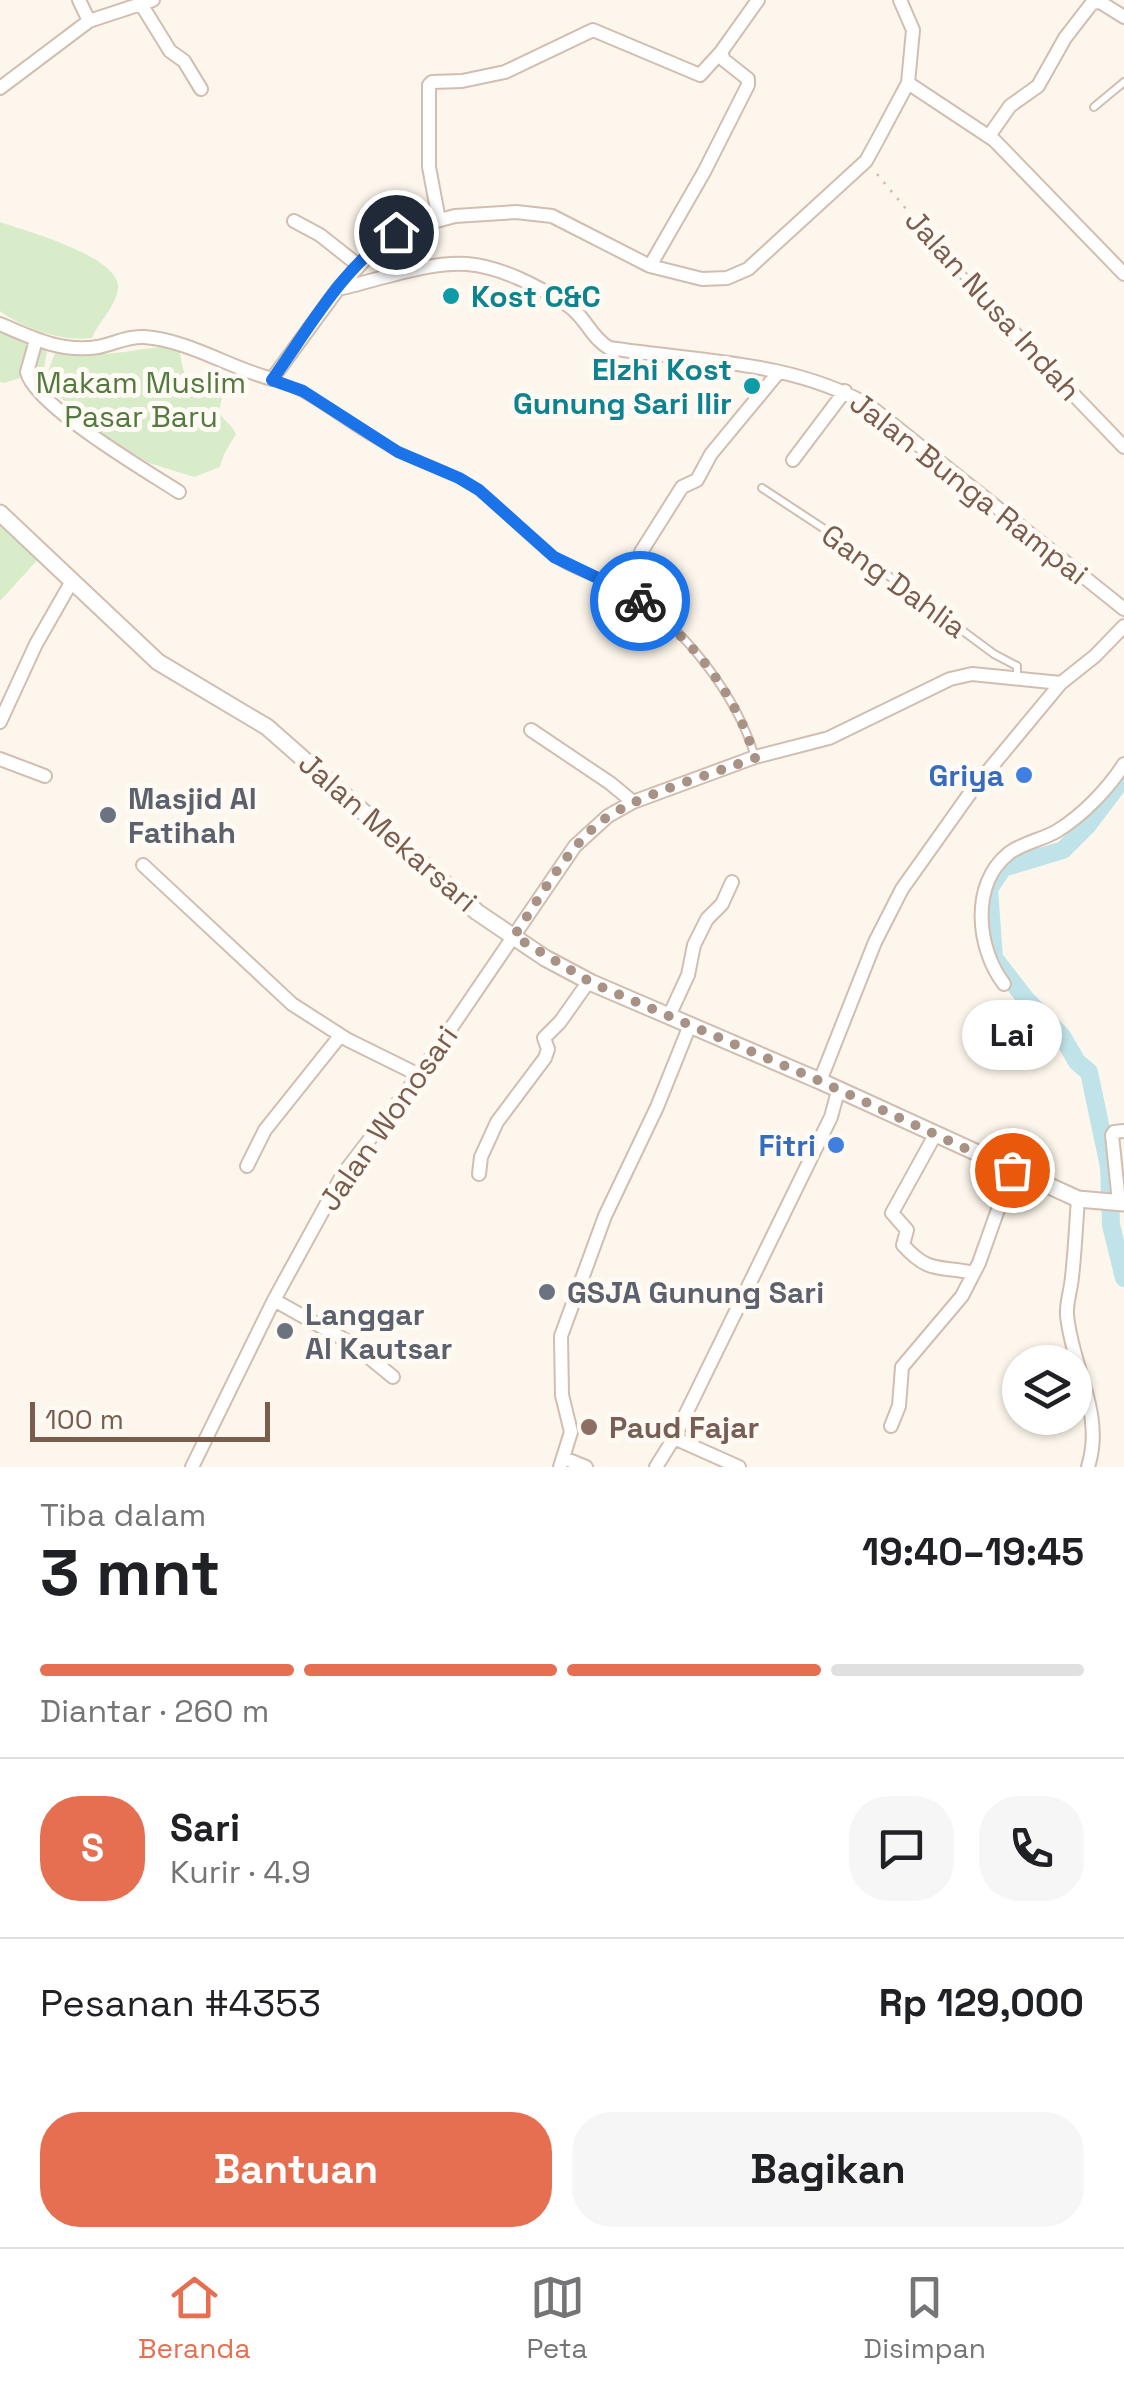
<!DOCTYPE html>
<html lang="id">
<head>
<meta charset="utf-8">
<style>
	:root { --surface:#fff; --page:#f6f6f6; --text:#202124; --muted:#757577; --line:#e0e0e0; --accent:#e76f51 }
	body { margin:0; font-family:"Space Grotesk",sans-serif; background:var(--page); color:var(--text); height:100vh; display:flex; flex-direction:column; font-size:38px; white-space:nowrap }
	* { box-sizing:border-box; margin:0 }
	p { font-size:32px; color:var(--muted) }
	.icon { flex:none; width:55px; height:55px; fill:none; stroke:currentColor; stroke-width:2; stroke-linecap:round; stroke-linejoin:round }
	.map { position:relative; height:1467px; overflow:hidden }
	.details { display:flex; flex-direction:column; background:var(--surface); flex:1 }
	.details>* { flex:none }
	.fabs { position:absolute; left:1002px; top:1345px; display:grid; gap:20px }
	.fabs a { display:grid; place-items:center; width:90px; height:90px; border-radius:50%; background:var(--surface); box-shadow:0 2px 8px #0004; font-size:50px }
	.scale { position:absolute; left:30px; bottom:25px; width:240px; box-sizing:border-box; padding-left:10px; border:5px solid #7a5c4d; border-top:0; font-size:28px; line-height:35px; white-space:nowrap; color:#7a5c4d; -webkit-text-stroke:8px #fffaf3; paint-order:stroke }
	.pin { position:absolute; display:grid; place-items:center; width:85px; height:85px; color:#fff; margin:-42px; border:5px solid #fff; border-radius:50%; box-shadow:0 2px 10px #0007 }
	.courier { position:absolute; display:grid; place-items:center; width:100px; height:100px; margin:-50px; border:8px solid #1a73e8; border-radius:50%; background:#fff; color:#222; box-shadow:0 2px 12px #0007 }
	.bubble { position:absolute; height:70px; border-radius:35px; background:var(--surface); box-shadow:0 2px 8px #0004; font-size:32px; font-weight:700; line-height:70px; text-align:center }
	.head em { font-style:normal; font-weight:700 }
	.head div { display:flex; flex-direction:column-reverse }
	.head { display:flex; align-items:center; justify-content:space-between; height:170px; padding:0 40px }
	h1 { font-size:65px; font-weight:700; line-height:75px }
	.bar { display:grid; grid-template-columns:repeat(4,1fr); gap:15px 10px; align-content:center; height:120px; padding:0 40px }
	.bar i { height:12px; border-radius:8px; background:var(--line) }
	.bar .current { background:var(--accent) }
	.bar p { grid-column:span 4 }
	.line { display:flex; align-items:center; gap:25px; padding:0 40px; border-top:2px solid var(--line) }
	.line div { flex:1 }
	.round { display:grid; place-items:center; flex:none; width:105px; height:105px; border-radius:40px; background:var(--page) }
	.primary-button { display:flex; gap:20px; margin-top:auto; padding:20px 40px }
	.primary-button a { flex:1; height:115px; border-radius:40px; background:var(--accent); color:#fff; font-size:40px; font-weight:700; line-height:115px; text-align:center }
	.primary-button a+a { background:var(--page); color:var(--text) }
	.menu { display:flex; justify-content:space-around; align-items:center; height:140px; border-top:2px solid var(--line); background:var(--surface); font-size:28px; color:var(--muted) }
	.menu a { display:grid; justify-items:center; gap:5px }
	.menu .current { color:var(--accent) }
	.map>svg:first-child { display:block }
	.green { fill:#d8ecc9 }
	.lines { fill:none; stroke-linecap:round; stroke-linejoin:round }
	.canal { stroke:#bfe3e8; stroke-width:18 }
	.service-casing { stroke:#d1beb0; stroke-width:10 }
	.minor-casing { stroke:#d1beb0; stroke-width:16 }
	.tertiary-casing { stroke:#d1beb0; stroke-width:19 }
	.path { stroke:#d9b8a5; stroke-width:2.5; stroke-dasharray:2.5 8; stroke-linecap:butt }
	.service { stroke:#fff; stroke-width:6 }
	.minor { stroke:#fff; stroke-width:12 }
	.tertiary { stroke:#fff; stroke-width:15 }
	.done { stroke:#a89285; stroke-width:10; stroke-dasharray:0 18 }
	.route { stroke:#1a73e8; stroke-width:12 }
	.culture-dot { fill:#0f9aa8; stroke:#fffaf3; stroke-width:4 }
	.shop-dot { fill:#3f7fe0; stroke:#fffaf3; stroke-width:4 }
	.worship-dot { fill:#6b7280; stroke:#fffaf3; stroke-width:4 }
	.education-dot { fill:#8d6e63; stroke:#fffaf3; stroke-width:4 }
	.labels { text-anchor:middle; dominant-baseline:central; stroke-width:10; stroke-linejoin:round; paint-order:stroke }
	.culture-label { font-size:30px; font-weight:bold; fill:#0d838f; stroke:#fffaf3; text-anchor:start }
	.street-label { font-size:30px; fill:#7a5c4d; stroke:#fffaf3 }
	.park-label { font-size:30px; fill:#537a41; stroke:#fffaf3 }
	.shop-label { font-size:30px; font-weight:bold; fill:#366cbe; stroke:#fffaf3; text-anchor:end }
	.worship-label { font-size:30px; font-weight:bold; fill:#5b616d; stroke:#fffaf3; text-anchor:start }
	.education-label { font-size:30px; font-weight:bold; fill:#785e54; stroke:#fffaf3; text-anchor:start }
</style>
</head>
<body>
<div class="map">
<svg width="1124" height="1467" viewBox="0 0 1124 1467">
	<rect width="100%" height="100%" fill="#fdf6ec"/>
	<path class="green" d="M0,222C26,231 122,257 118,289C115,308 99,321 92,338C62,342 24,329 0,311Z
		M0,325L47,351L41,388L23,377L5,383L0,382Z
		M168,346L179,348C186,387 186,384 223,395C214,421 227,416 236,434L224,454L220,467L194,477L149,463L116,444L55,393L49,369L56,350C95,360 129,350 168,346Z
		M0,518L41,556L0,601Z"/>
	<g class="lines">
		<path class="canal" d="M1124,777L1087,826L1063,850L1003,868L989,889L994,958L1025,998L1062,1036L1077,1062L1089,1072L1109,1167L1111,1225L1124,1278"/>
		<defs>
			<path id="service" d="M1094,107L1124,82
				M934,241L994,312
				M273,380C311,393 337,417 371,437C399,454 431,463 460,478C496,497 522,531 553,556C575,574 605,578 628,593C684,626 737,696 755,757
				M762,488L832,534L994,654L1017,666V676"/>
			<path id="minor" d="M79,0L89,21
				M141,4L170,51L184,61L201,89
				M908,83L994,140L1124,274
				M0,88L89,21L153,0
				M989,136L1010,106L1038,86L1065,38L1092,3L1100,2L1124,17
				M439,220L429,167V85L432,82L462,81L505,72L593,30L700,75L721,52
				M294,221L320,235L358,265
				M650,266L704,172L748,85V79L724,60L721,52L758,0
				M338,289C375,281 429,261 467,264C502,267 537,286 566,304C585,315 590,337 609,348C695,361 796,361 871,407L1124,609
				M995,313L1124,447
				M0,324C32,338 62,353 98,347C114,344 127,336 144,337C188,340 230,368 272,379L338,289L380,243L396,232L455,216L516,212L552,216L650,266L702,279L727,278L748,269L866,161L877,141L908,83L913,30L900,0
				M36,340L27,372C34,405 148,472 179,492
				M793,460L845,391
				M641,552L682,487L697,480L711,454L778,373
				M0,722L36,644L72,581
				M531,730L610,783L633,802
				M0,759L45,776
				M143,865L292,1004L348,1040L419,1075
				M1004,984C977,949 970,885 1008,854C1021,843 1042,840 1057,831C1083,815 1108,789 1124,764
				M669,1016L688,975L694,945L707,919L722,904L732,882
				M820,1081L875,942L902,889L973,789L1061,683L1095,656L1124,626
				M935,1135L892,1213L907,1230L903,1245C930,1275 940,1265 974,1273
				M247,1166L265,1130L340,1036
				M479,1174L481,1157L497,1122L545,1058L548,1049L544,1038L560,1022L589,981
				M1078,1199C1076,1225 1075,1251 1072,1277C1071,1290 1066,1303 1067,1315C1072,1369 1105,1413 1088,1467
				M1119,1202L1112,1135L1114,1132L1124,1131
				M274,1300L354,1345L393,1377
				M891,1426L899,1406L902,1367L962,1296L979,1263L1012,1170
				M674,1438L739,1467
				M564,1458L586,1467
				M192,1467L274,1300L343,1174L419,1075L575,846L608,816L633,802L755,757L829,738L950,679L972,674L1061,683
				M560,1467L571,1432L562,1395L561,1336L605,1216L657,1107L690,1025
				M656,1467L674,1438L831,1117L838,1091"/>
			<path id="tertiary" d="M0,513L158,662L267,727L477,912L545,958L592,983L820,1081L1078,1199L1124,1203"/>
		</defs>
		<use href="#service" class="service-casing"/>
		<use href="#minor" class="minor-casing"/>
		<use href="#tertiary" class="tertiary-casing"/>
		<path class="path" d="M877,174L926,233"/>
		<use href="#service" class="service"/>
		<use href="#minor" class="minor"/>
		<use href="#tertiary" class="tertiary"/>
	</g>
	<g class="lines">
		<path class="done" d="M640,601C692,639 737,695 755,758C713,774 629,797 598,824C563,854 540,898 514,936L592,983L820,1081L1012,1170"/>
		<path class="route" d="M396,232C343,266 308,330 272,380L303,391L398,452L459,478L479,490L554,557L627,592L640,601"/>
	</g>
	<g class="culture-dot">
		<circle cx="451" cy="296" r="10"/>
		<circle cx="752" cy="386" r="10"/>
	</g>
	<g class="shop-dot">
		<circle cx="1024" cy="775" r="10"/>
		<circle cx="836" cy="1145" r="10"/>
	</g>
	<g class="worship-dot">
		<circle cx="108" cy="815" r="10"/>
		<circle cx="547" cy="1292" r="10"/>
		<circle cx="285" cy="1331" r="10"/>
	</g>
	<circle class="education-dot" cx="589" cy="1427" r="10"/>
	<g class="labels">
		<g class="culture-label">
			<text x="471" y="296">Kost C&amp;C</text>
			<text x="732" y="369" text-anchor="end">Elzhi Kost<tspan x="732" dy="34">Gunung Sari Ilir</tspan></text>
		</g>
		<g class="street-label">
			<text transform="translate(993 305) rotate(48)">Jalan Nusa Indah</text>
			<text transform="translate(969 488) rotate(38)">Jalan Bunga Rampai</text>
			<text transform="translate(894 581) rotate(36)">Gang Dahlia</text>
			<text transform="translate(388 832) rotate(41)">Jalan Mekarsari</text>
			<text transform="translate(388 1118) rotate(-55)">Jalan Wonosari</text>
		</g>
		<g class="park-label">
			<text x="141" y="382">Makam Muslim<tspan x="141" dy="34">Pasar Baru</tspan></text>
		</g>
		<g class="shop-label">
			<text x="1004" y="775">Griya</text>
			<text x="816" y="1145">Fitri</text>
		</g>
		<g class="worship-label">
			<text x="128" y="798">Masjid Al<tspan x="128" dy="34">Fatihah</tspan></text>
			<text x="567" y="1292">GSJA Gunung Sari</text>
			<text x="305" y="1314">Langgar<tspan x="305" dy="34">Al Kautsar</tspan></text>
		</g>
		<g class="education-label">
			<text x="609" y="1427">Paud Fajar</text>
		</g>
	</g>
</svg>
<div class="fabs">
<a><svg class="icon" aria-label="layers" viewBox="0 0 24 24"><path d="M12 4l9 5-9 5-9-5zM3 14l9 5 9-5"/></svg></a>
</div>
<div class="scale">100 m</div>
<div class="pin" style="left:1012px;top:1170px;background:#ea580c"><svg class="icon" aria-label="bag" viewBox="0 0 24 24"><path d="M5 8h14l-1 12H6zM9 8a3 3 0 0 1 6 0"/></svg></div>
<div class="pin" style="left:396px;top:232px;background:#1f2937"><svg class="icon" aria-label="home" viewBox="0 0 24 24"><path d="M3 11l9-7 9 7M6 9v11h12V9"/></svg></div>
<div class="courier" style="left:640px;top:601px"><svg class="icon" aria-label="bike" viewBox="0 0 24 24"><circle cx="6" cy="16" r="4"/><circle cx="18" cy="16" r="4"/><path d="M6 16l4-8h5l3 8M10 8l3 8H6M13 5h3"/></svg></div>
<div class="bubble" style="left:962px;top:1000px;width:100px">Lai</div>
</div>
<section class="details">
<div class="head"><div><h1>3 mnt</h1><p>Tiba dalam</p></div><em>19:40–19:45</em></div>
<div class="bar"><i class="current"></i><i class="current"></i><i class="current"></i><i></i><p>Diantar · 260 m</p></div>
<div class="line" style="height:180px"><b class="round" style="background:var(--accent);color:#fff">S</b><div><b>Sari</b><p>Kurir · 4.9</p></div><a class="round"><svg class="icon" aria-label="chat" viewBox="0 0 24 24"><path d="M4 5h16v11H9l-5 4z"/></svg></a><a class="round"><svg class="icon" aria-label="phone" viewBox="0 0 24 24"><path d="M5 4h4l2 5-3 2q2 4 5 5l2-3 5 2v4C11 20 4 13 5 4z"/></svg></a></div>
<div class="line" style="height:130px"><div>Pesanan #4353</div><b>Rp 129,000</b></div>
<div class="primary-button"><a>Bantuan</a><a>Bagikan</a></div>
</section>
<nav class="menu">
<a class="current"><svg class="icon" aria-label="home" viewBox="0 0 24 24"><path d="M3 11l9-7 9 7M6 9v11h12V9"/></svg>Beranda</a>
<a><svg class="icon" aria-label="map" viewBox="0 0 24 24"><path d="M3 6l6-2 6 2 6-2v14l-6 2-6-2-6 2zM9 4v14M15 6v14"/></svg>Peta</a>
<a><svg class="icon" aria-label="saved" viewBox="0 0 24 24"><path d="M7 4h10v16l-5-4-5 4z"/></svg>Disimpan</a>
</nav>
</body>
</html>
